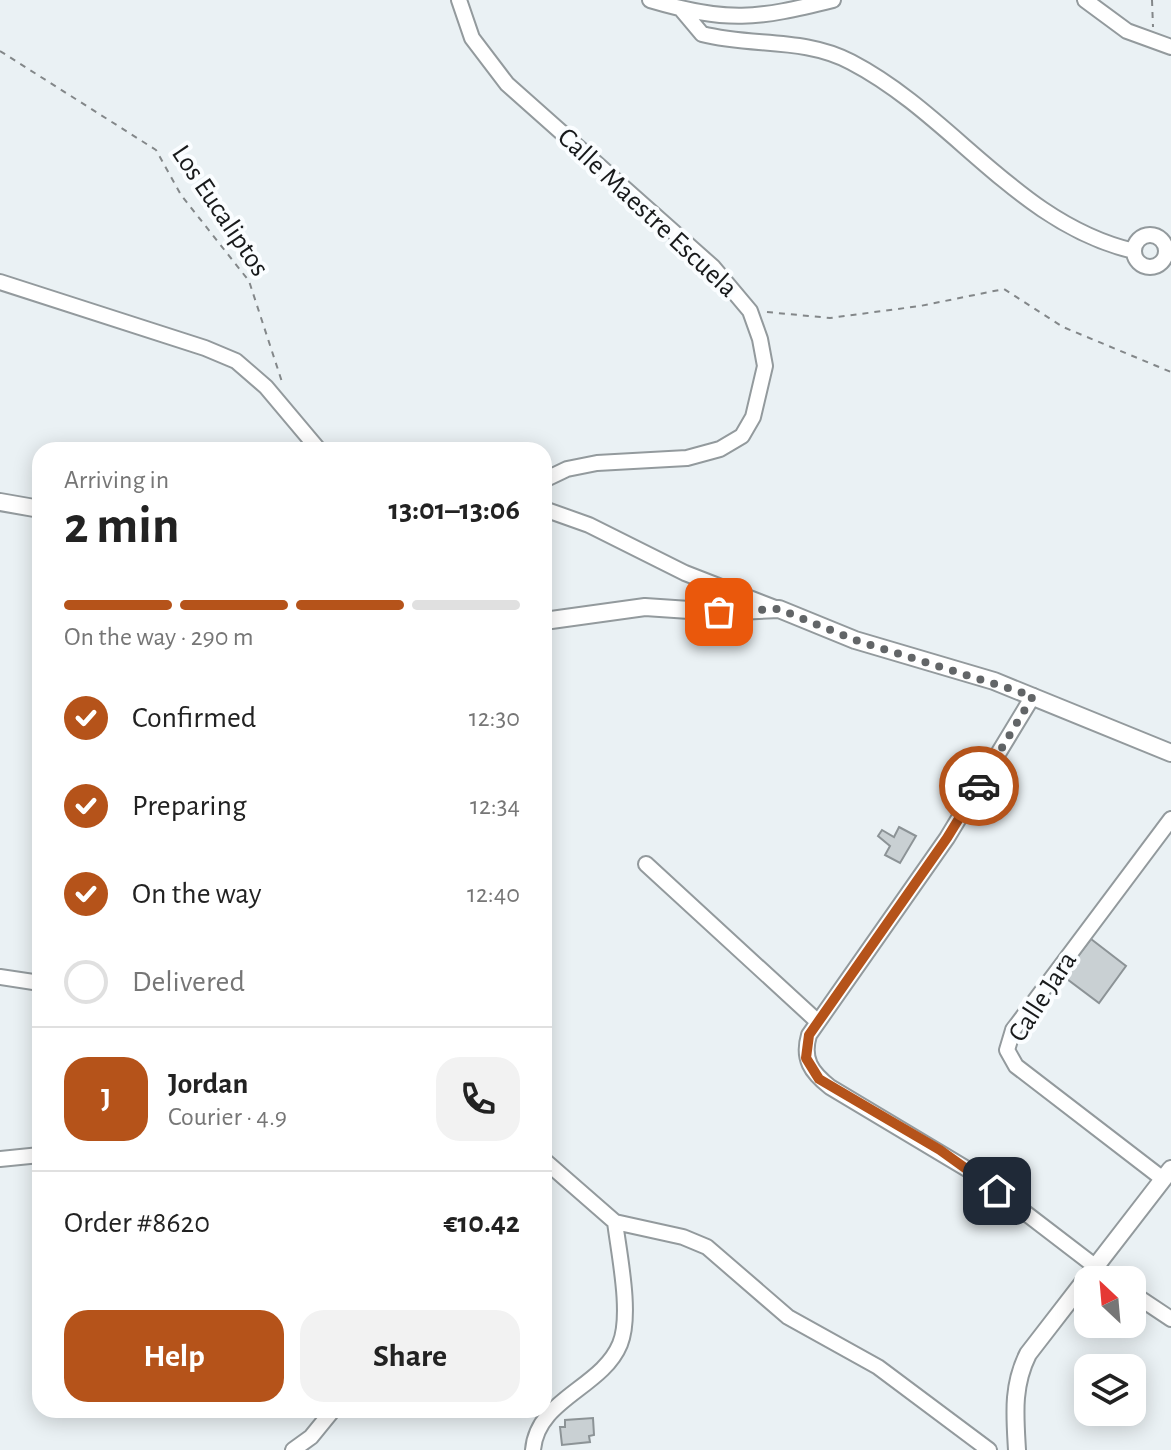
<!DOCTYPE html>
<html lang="en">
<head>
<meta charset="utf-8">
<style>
	:root { --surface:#fff; --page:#f2f2f2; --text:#222; --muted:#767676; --line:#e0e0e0; --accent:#b5531a }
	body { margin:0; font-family:"Alegreya Sans",sans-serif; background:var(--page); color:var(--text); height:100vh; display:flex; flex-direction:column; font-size:30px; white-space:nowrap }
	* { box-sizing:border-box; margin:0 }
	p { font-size:26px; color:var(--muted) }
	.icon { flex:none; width:44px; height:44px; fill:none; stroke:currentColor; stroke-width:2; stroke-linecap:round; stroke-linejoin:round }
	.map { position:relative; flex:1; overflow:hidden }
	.side { position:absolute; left:32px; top:442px; width:520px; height:976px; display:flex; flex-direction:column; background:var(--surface); border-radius:24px; box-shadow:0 4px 20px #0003 }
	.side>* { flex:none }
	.needle { width:52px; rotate:334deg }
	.fabs { position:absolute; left:1074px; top:1266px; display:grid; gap:16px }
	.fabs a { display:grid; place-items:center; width:72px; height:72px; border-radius:16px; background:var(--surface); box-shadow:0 4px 20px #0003; font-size:40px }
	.pin { position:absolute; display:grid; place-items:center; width:68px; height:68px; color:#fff; margin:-34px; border-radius:16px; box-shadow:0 4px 12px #0006 }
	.courier { position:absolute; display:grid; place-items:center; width:80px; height:80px; margin:-40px; border:6px solid #b5531a; border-radius:50%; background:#fff; color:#222; box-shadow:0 2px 10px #0007 }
	.overview em { font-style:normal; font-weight:600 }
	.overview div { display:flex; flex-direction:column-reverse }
	.overview { display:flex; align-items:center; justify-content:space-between; height:136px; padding:0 32px }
	h1 { font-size:52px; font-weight:600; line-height:60px }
	.bar { display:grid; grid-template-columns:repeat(4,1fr); gap:12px 8px; align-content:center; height:96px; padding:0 32px }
	.bar i { height:10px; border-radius:6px; background:var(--line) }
	.bar .on { background:var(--accent) }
	.bar p { grid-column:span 4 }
	.line { display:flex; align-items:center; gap:20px; padding:0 32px; border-top:2px solid var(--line) }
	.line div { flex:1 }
	.round { display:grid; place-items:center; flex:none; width:84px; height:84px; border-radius:24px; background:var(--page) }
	ol { padding:0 32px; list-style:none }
	li { display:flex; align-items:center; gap:24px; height:88px }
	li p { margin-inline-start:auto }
	li .icon { padding:8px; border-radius:50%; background:var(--accent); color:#fff; stroke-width:4 }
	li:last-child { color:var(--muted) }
	li i { width:44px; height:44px; border:4px solid var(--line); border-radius:50% }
	.action { display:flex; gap:16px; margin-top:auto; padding:16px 32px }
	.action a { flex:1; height:92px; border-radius:24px; background:var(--accent); color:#fff; font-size:32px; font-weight:600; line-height:92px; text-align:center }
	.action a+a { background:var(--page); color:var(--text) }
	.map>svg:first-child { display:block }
	.building { fill:#c9d0d3; stroke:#8c9396; stroke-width:2 }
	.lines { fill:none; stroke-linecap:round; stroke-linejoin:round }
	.minor-casing { stroke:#939a9d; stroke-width:18 }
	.tertiary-casing { stroke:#939a9d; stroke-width:20 }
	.path { stroke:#838789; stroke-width:2; stroke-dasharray:6 6; stroke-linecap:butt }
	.minor { stroke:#fff; stroke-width:14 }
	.tertiary { stroke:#fff; stroke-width:16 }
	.done { stroke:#626567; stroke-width:8; stroke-dasharray:0 14.4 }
	.route { stroke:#b5531a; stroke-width:10 }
	.labels { text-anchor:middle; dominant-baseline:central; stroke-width:8; stroke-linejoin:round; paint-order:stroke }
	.street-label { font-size:28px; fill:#181a1b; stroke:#fafdff }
</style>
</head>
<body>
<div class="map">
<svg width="1171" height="1450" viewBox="0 0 1171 1450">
	<rect width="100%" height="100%" fill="#eaf1f4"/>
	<path class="building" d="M899,827L916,836L900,863L885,855L890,846L878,836L882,830L894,837Z
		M1091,939L1126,966L1099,1003L1063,976Z
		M593,1418L594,1435L589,1436L590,1442L562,1445L560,1427H565V1420Z"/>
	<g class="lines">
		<defs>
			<path id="minor" d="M459,0L472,38L507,84L713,267L750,311L760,339L765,366L753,417L742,436L720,449L687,458L597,463L567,469L544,480
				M650,0C728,23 756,19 833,0
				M1085,0L1127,31L1171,47
				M681,9L702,34C752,47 804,37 851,62C953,115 1018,224 1134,251
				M1134 251a16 16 0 1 1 32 0a16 16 0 1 1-32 0Z
				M0,282L205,348L236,361L266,387L319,450
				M544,509L589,525L685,573L775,608
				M1033,696L947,838L809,1035C802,1059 811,1072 830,1087L972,1172L1113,1280
				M646,864L818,1022
				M0,977L40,983
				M0,1159L40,1155
				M544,1160L615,1222L683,1237L707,1247L788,1317L878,1367L989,1450
				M1163,1179L1016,1066L1007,1050L1013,1030L1171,819
				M1132,1293L1171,1319
				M293,1450L311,1437L333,1410
				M533,1450C537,1399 602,1388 620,1344C632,1315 619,1254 615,1222"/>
			<path id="tertiary" d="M0,502L40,509
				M544,621L645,607L719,612L779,609L855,640L994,681L1171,753
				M1017,1450C1015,1415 1012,1386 1028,1354L1171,1169"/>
		</defs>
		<use href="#minor" class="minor-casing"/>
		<use href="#tertiary" class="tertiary-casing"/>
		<path class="path" d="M1152,0L1153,27
			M0,51L156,150L181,195L249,281L283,385
			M767,312L830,318L920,306L1004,289L1063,327L1171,372"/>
		<use href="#minor" class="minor"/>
		<use href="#tertiary" class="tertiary"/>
	</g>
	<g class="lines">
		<path class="done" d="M719,612L779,609L855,640L1033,696L979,786"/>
		<path class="route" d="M979,786L947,838L809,1035L806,1058L819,1079L940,1150L997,1191"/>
	</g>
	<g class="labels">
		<g class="street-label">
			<text transform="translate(220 211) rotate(56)">Los Eucaliptos</text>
			<text transform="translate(647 213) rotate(43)">Calle Maestre Escuela</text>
			<text transform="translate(1043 997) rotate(-57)">Calle Jara</text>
		</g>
	</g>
</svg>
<div class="fabs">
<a><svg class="needle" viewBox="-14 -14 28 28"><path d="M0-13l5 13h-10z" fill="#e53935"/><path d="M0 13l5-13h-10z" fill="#767676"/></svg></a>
<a><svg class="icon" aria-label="layers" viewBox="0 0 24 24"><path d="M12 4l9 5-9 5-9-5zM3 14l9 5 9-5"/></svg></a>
</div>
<div class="pin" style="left:719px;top:612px;background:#ea580c"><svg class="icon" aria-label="bag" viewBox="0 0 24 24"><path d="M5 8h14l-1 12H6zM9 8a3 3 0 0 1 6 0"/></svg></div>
<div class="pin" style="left:997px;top:1191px;background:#1f2937"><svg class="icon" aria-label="home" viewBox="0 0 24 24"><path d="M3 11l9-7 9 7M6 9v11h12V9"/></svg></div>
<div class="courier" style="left:979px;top:786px"><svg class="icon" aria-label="car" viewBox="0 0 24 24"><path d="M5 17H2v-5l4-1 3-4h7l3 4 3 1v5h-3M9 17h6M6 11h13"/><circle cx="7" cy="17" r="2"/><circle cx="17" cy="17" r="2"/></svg></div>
<section class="side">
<div class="overview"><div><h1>2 min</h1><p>Arriving in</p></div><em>13:01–13:06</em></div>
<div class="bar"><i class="on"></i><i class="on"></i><i class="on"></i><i></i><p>On the way · 290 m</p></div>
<ol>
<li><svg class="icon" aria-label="check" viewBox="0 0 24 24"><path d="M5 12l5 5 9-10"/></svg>Confirmed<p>12:30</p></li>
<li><svg class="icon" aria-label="check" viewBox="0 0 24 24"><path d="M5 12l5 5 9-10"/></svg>Preparing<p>12:34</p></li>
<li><svg class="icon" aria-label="check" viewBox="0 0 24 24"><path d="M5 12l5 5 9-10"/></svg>On the way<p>12:40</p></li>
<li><i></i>Delivered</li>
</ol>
<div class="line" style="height:144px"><b class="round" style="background:var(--accent);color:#fff">J</b><div><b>Jordan</b><p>Courier · 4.9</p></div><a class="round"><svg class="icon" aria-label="phone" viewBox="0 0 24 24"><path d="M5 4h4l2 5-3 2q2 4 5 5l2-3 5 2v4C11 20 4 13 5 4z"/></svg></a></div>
<div class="line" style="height:104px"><div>Order #8620</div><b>€10.42</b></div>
<div class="action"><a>Help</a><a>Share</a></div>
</section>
</div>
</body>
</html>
